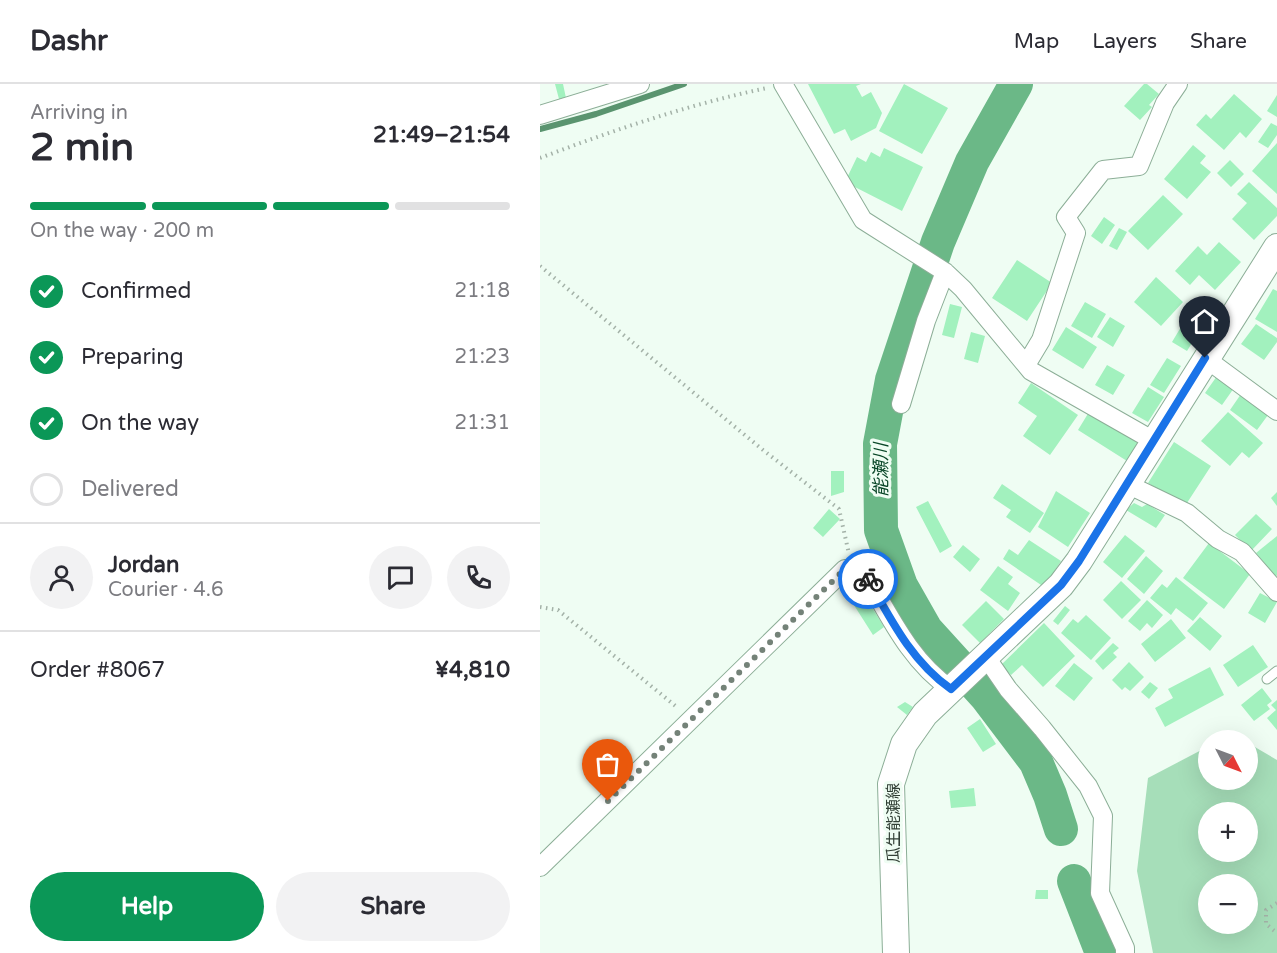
<!DOCTYPE html>
<html lang="en">
<head>
<meta charset="utf-8">
<style>
	:root { --surface:#fff; --page:#f2f2f3; --text:#2b2b33; --muted:#7c7c81; --line:#e1e1e2; --accent:#0b9757 }
	body { margin:0; font-family:"Varela Round","Noto Sans JP",sans-serif; background:var(--page); color:var(--text); height:100vh; display:flex; flex-direction:column; font-size:22px; white-space:nowrap }
	* { box-sizing:border-box; margin:0 }
	p { font-size:20px; color:var(--muted) }
	.icon { flex:none; width:33px; height:33px; fill:none; stroke:currentColor; stroke-width:2; stroke-linecap:round; stroke-linejoin:round }
	.map { position:relative; flex:1; overflow:hidden }
	.details { display:flex; flex-direction:column; background:var(--surface); width:540px }
	.details>* { flex:none }
	.needle { width:39px; rotate:132deg }
	.tools { position:absolute; left:658px; top:646px; display:grid; gap:12px }
	.tools a { display:grid; place-items:center; width:60px; height:60px; border-radius:50%; background:var(--surface); box-shadow:0 6px 24px #0002; font-size:30px }
	.pin { position:absolute; display:grid; place-items:center; width:51px; height:51px; color:#fff; margin:-62px -26px; border-radius:50% 50% 50% 0; rotate:-45deg; box-shadow:0 0 6px #0007 }
	.pin .icon { rotate:45deg }
	.courier { position:absolute; display:grid; place-items:center; width:60px; height:60px; margin:-30px; border:4px solid #1a73e8; border-radius:50%; background:#fff; color:#222; box-shadow:0 2px 8px #0007 }
	.headline em { font-style:normal; font-weight:700 }
	.headline div { display:flex; flex-direction:column-reverse }
	.headline { display:flex; align-items:center; justify-content:space-between; height:102px; padding:0 30px }
	h1 { font-size:39px; font-weight:700; line-height:45px }
	.bar { display:grid; grid-template-columns:repeat(4,1fr); gap:9px 6px; align-content:center; height:72px; padding:0 30px }
	.bar i { height:8px; border-radius:4px; background:var(--line) }
	.bar .on { background:var(--accent) }
	.bar p { grid-column:span 4 }
	.line { display:flex; align-items:center; gap:15px; padding:0 30px; border-top:2px solid var(--line) }
	.line div { flex:1 }
	.round { display:grid; place-items:center; flex:none; width:63px; height:63px; border-radius:32px; background:var(--page) }
	ol { padding:0 30px; list-style:none }
	li { display:flex; align-items:center; gap:18px; height:66px }
	li p { margin-inline-start:auto }
	li .icon { padding:6px; border-radius:50%; background:var(--accent); color:#fff; stroke-width:4 }
	li:last-child { color:var(--muted) }
	li i { width:33px; height:33px; border:3px solid var(--line); border-radius:50% }
	.button { display:flex; gap:12px; margin-top:auto; padding:12px 30px }
	.button a { flex:1; height:69px; border-radius:36px; background:var(--accent); color:#fff; font-size:24px; font-weight:700; line-height:69px; text-align:center }
	.button a+a { background:var(--page); color:var(--text) }
	header { display:flex; align-items:center; gap:36px; box-sizing:border-box; height:84px; padding:0 30px; background:var(--surface); border-bottom:2px solid var(--line) }
	header strong { font-size:28px }
	nav { display:flex; gap:33px; margin-inline-start:auto; font-size:21px }
	main { display:flex; flex:1; min-height:0 }
	.map>svg:first-child { display:block }
	.green { fill:#a6deb9; fill-rule:evenodd }
	.lines { fill:none; stroke-linecap:round; stroke-linejoin:round }
	.stream { stroke:#5a946f; stroke-width:6 }
	.river { stroke:#6bb887; stroke-width:34 }
	.building { fill:#a2f1be }
	.lane-casing { stroke:#8cae97; stroke-width:11 }
	.street-casing { stroke:#8cae97; stroke-width:20 }
	.secondary-casing { stroke:#8cae97; stroke-width:28 }
	.path { stroke:#a4b2a8; stroke-width:4; stroke-dasharray:1.5 4.5; stroke-linecap:butt }
	.lane { stroke:#fff; stroke-width:9 }
	.street { stroke:#fff; stroke-width:18 }
	.secondary { stroke:#fff; stroke-width:26 }
	.done { stroke:#748278; stroke-width:6; stroke-dasharray:0 10.8 }
	.route { stroke:#1a73e8; stroke-width:8 }
	.labels { text-anchor:middle; dominant-baseline:central; stroke-width:6; stroke-linejoin:round; paint-order:stroke }
	.street-label { font-size:16px; fill:#324036; stroke:#effdf3 }
	.water-label { font-size:18px; font-style:italic; fill:#084627; stroke:#effdf3 }
</style>
</head>
<body>
<header>
<strong>Dashr</strong>
<nav><a>Map</a><a>Layers</a><a>Share</a></nav>
</header>
<main>
<section class="details">
<div class="headline"><div><h1>2 min</h1><p>Arriving in</p></div><em>21:49–21:54</em></div>
<div class="bar"><i class="on"></i><i class="on"></i><i class="on"></i><i></i><p>On the way · 200 m</p></div>
<ol>
<li><svg class="icon" aria-label="check" viewBox="0 0 24 24"><path d="M5 12l5 5 9-10"/></svg>Confirmed<p>21:18</p></li>
<li><svg class="icon" aria-label="check" viewBox="0 0 24 24"><path d="M5 12l5 5 9-10"/></svg>Preparing<p>21:23</p></li>
<li><svg class="icon" aria-label="check" viewBox="0 0 24 24"><path d="M5 12l5 5 9-10"/></svg>On the way<p>21:31</p></li>
<li><i></i>Delivered</li>
</ol>
<div class="line" style="height:108px"><a class="round"><svg class="icon" aria-label="person" viewBox="0 0 24 24"><circle cx="12" cy="8" r="4"/><path d="M4 21q1-7 8-7t8 7"/></svg></a><div><b>Jordan</b><p>Courier · 4.6</p></div><a class="round"><svg class="icon" aria-label="chat" viewBox="0 0 24 24"><path d="M4 5h16v11H9l-5 4z"/></svg></a><a class="round"><svg class="icon" aria-label="phone" viewBox="0 0 24 24"><path d="M5 4h4l2 5-3 2q2 4 5 5l2-3 5 2v4C11 20 4 13 5 4z"/></svg></a></div>
<div class="line" style="height:78px"><div>Order #8067</div><b>¥4,810</b></div>
<div class="button"><a>Help</a><a>Share</a></div>
</section>
<div class="map">
<svg width="737" height="869" viewBox="0 0 737 869">
	<rect width="100%" height="100%" fill="#effdf3"/>
	<path class="green" d="M708,659L737,676V869H613L597,787L608,694L669,662V696H708ZM669,729H708V768H669ZM669,801H708V840H669Z"/>
	<g class="lines">
		<path class="stream" d="M0,45L56,30L144,0"/>
		<path class="river" d="M476,0L432,78L398,158L352,296L340,360L341,446L361,502L386,546L446,612L496,678L510,711L521,745
			M534,797L562,869"/>
	</g>
	<path class="building" d="M15,0H23L26,14L19,15Z
		M268,0H321L316,2L322,13L331,8L342,29L336,44L311,57L305,45L294,50Z
		M364,0L408,24L382,70L339,47Z
		M604,0H607L619,10L609,21L612,23L600,36L584,22Z
		M694,10L722,35L706,54L700,48L684,66L656,41L666,30L671,35Z
		M737,11V33L727,27Z
		M731,39L737,42V51L728,64L718,58Z
		M737,59V110L712,87Z
		M653,61L666,72L660,79L671,88L647,115L624,95Z
		M344,64L383,83L362,127L305,98L317,73L326,78L331,68L340,73Z
		M690,76L704,90L691,103L677,89Z
		M709,98L737,124V132L714,156L692,135L707,119L697,110Z
		M623,111L643,130L608,166L588,147Z
		M564,133L575,141L562,160L551,152Z
		M579,144L587,148L577,166L569,162Z
		M679,158L701,178L675,206L659,191L650,201L635,187L658,162L667,171Z
		M477,176L512,199L487,237L452,214Z
		M616,193L643,218L621,242L594,218Z
		M733,205L737,207V248L715,235Z
		M545,218L566,230L552,254L531,242Z
		M410,220L422,223L414,254L402,251Z
		M650,228L665,238L647,267L632,258Z
		M570,233L585,242L573,263L557,253Z
		M716,240L737,254V258L724,276L701,260Z
		M526,243L557,263L543,285L512,266Z
		M431,248L445,252L438,279L424,275Z
		M627,274L641,282L624,309L610,301Z
		M567,281L585,291L573,311L555,301Z
		M677,292L694,304L682,321L665,309Z
		M491,299L538,331L510,371L483,352L497,332L478,319Z
		M608,303L624,313L608,338L592,329Z
		M701,310L728,331L717,346L690,326Z
		M549,328L598,359L587,377L538,346Z
		M688,328L723,359L709,374L702,368L690,382L661,357Z
		M634,358L671,382L645,422L608,399Z
		M291,387H304V408L291,412Z
		M462,400L504,429L490,449L466,433L471,426L453,414Z
		M516,407L550,429L528,463L498,443Z
		M737,408V422L731,414Z
		M388,417L412,462L400,469L376,423Z
		M594,419L602,423L607,420L625,431L616,444L586,426Z
		M289,425L300,435L283,453L273,444Z
		M716,430L732,445L711,467L695,451Z
		M585,451L605,467L582,494L563,478Z
		M737,452V491L736,493L716,469Z
		M489,456L521,477L504,503L463,475L469,465L478,471Z
		M669,459L710,490L684,525L643,494Z
		M423,461L440,475L430,488L413,473Z
		M606,472L623,487L604,510L587,495Z
		M458,482L473,493L468,500L480,509L468,527L440,506Z
		M636,493L668,519L653,537L636,524L631,531L610,514L622,500L627,504Z
		M581,497L601,516L582,535L563,516Z
		M317,499L344,543L333,551L305,507Z
		M720,509L737,518L725,539L708,529Z
		M607,516L623,531L612,544L607,539L600,547L588,537Z
		M446,517L464,535L440,559L422,541Z
		M525,522L530,526L518,541L513,537Z
		M546,531L571,554L551,576L521,549L533,535L538,539Z
		M660,533L682,552L670,567L647,547Z
		M631,535L646,554L615,578L601,560Z
		M504,539L535,572L503,603L482,581L471,591L461,581Z
		M573,559L579,564L573,569L577,573L563,586L555,577Z
		M713,561L728,583L698,603L683,581Z
		M589,578L604,593L590,607L585,603L582,606L572,596Z
		M534,579L553,594L534,617L515,602Z
		M670,583L684,611L625,643L615,624L633,614L628,605Z
		M610,598L618,604L609,615L601,608Z
		M722,604L732,617L727,621L730,625L714,637L701,621Z
		M737,616V646L727,634L736,626L731,621Z
		M365,618L373,623L367,631L357,623Z
		M440,635L456,660L443,668L427,644Z
		M434,704L436,722L411,724L409,707Z
		M496,806H508V815H495Z"/>
	<g class="lines">
		<defs>
			<path id="lane" d="M727,595L737,587"/>
			<path id="street" d="M243,0L323,136L405,188L423,205L491,287L614,357
				M0,31L100,0
				M665,274L737,327
				M486,281L501,256L536,149L526,133L563,86L599,82L625,19L638,0
				M361,320L386,237L405,188
				M587,400L647,429L678,455L702,468L737,508
				M446,573L468,605L502,644L548,702L563,732L560,809L585,864V869
				M0,783L305,485L326,492C350,533 371,578 411,605"/>
			<path id="secondary" d="M356,869L351,700L364,660L385,630L521,501L539,477L737,163"/>
		</defs>
		<use href="#lane" class="lane-casing"/>
		<use href="#street" class="street-casing"/>
		<use href="#secondary" class="secondary-casing"/>
		<path class="path" d="M0,74C74,46 150,20 227,4
			M0,182L223,366L299,425L309,470
			M0,523L18,526L138,624
			M737,819L726,826V840L737,849"/>
		<use href="#lane" class="lane"/>
		<use href="#street" class="street"/>
		<use href="#secondary" class="secondary"/>
	</g>
	<g class="lines">
		<path class="done" d="M68,717L305,485L326,492L328,495"/>
		<path class="route" d="M328,495C351,536 372,578 411,605L521,501L539,477L665,274"/>
	</g>
	<g class="labels">
		<g class="street-label">
			<text transform="translate(354 739) rotate(-90)">瓜生能瀬線</text>
		</g>
		<g class="water-label">
			<text transform="translate(341 386) rotate(-90)">能瀬川</text>
		</g>
	</g>
</svg>
<div class="tools">
<a><svg class="needle" viewBox="-14 -14 28 28"><path d="M0-13l5 13h-10z" fill="#e53935"/><path d="M0 13l5-13h-10z" fill="#7c7c81"/></svg></a>
<a>+</a>
<a>−</a>
</div>
<div class="pin" style="left:68px;top:717px;background:#ea580c"><svg class="icon" aria-label="bag" viewBox="0 0 24 24"><path d="M5 8h14l-1 12H6zM9 8a3 3 0 0 1 6 0"/></svg></div>
<div class="pin" style="left:665px;top:274px;background:#1f2937"><svg class="icon" aria-label="home" viewBox="0 0 24 24"><path d="M3 11l9-7 9 7M6 9v11h12V9"/></svg></div>
<div class="courier" style="left:328px;top:495px"><svg class="icon" aria-label="bike" viewBox="0 0 24 24"><circle cx="6" cy="16" r="4"/><circle cx="18" cy="16" r="4"/><path d="M6 16l4-8h5l3 8M10 8l3 8H6M13 5h3"/></svg></div>
</div>
</main>
</body>
</html>
